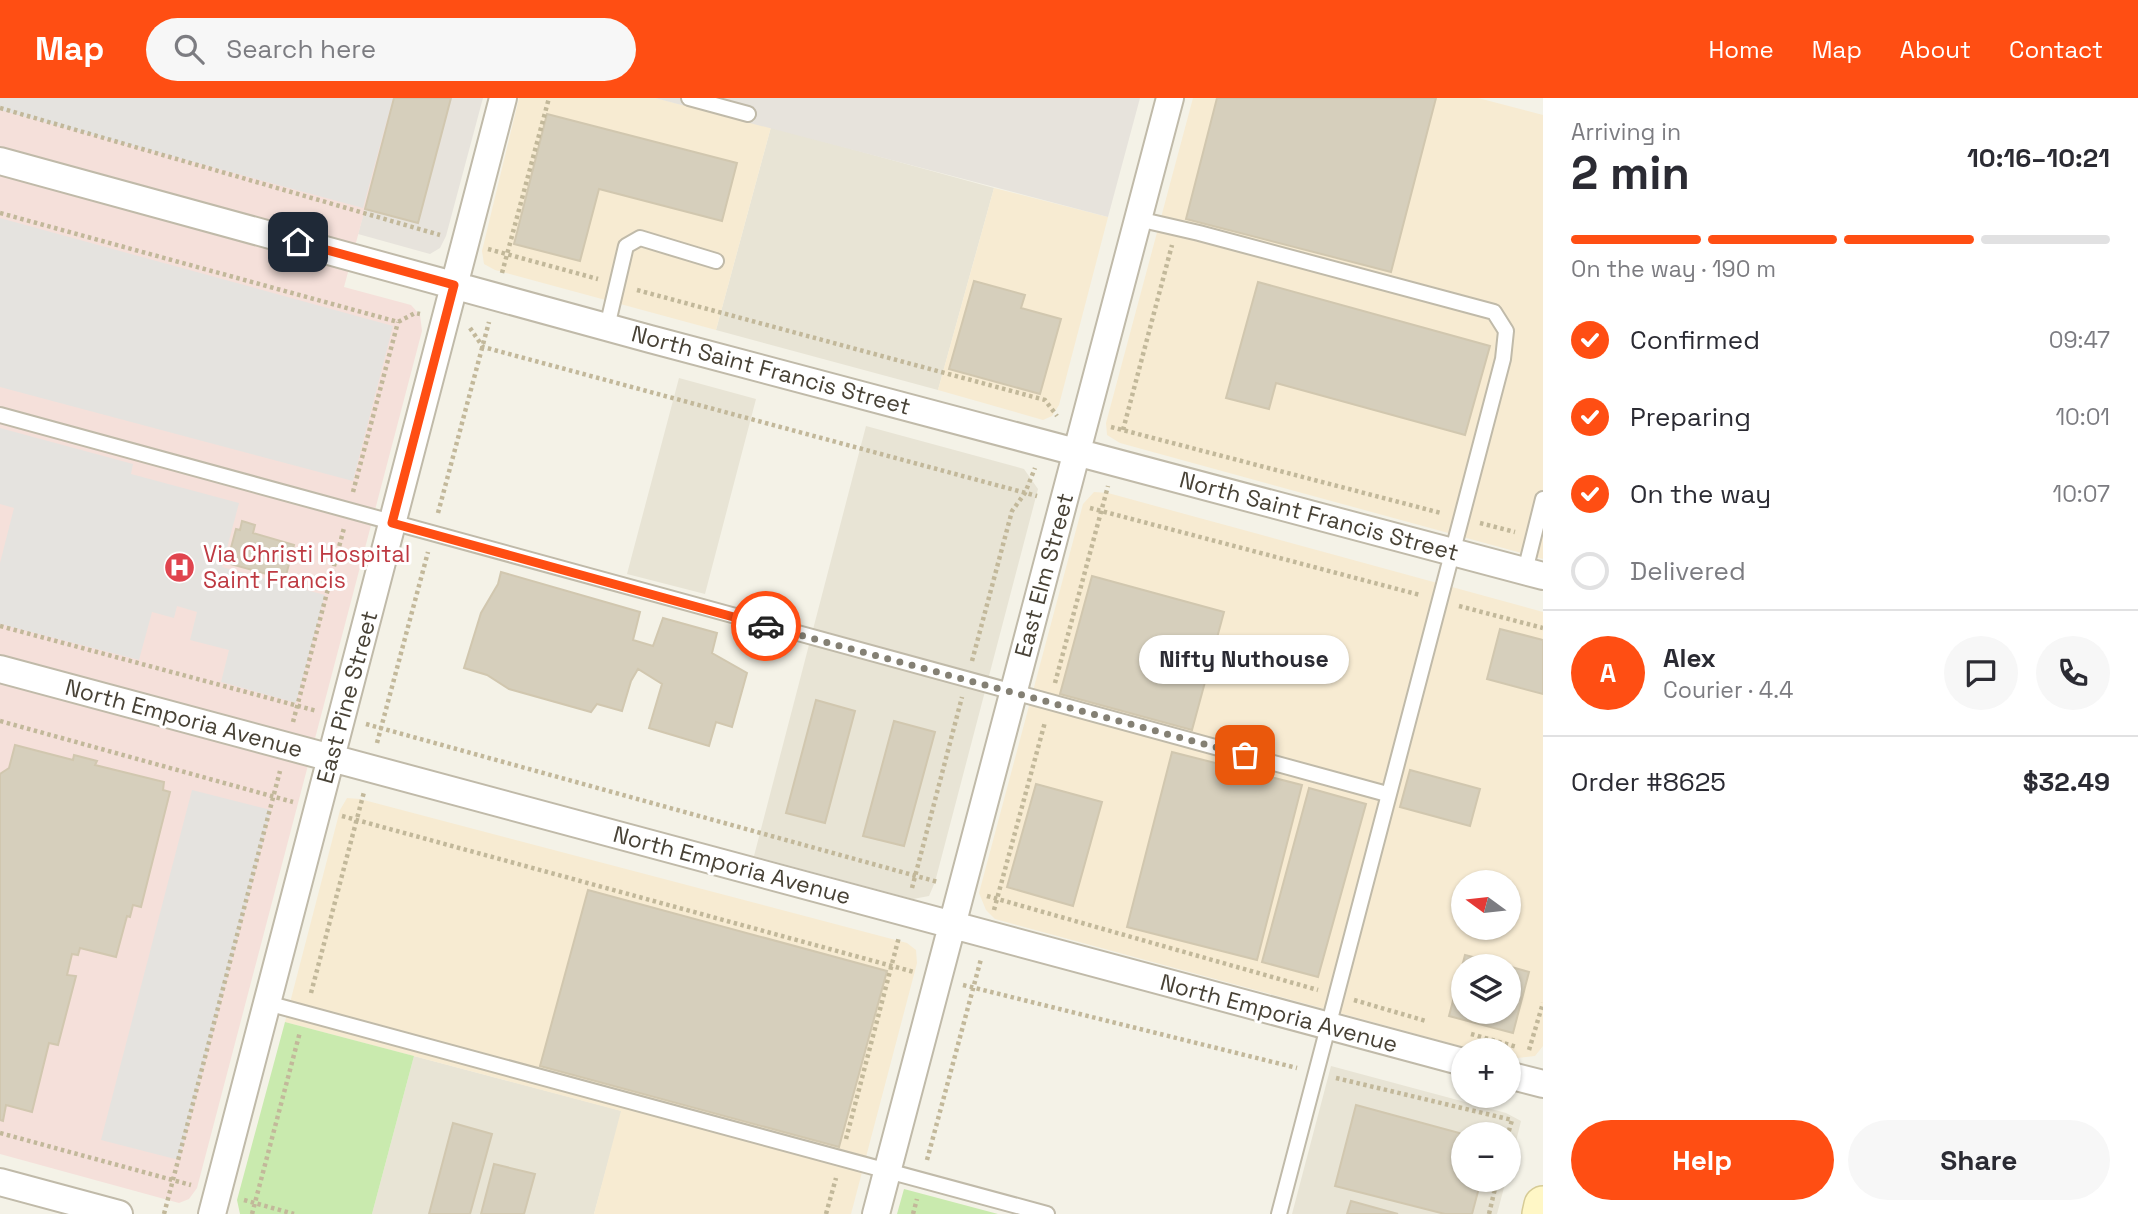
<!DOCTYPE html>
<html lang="en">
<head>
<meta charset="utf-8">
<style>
	:root { --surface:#fff; --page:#f7f7f7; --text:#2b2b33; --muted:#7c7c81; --line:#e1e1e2; --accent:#ff4e13 }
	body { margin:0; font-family:"Space Grotesk",sans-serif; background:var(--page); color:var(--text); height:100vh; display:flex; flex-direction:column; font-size:26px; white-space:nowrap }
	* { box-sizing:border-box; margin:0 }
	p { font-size:23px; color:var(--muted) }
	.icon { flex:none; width:38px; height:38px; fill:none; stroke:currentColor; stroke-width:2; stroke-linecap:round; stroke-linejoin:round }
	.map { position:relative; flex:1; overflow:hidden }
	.side { display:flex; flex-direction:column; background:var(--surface); width:595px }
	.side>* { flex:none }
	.needle { width:46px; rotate:285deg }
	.tools { position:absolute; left:1451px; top:772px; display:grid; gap:14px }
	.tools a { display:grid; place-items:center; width:70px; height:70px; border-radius:50%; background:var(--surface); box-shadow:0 2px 5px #0004; font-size:35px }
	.pin { position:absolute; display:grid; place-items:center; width:60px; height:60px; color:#fff; margin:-30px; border-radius:14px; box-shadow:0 4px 10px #0006 }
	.courier { position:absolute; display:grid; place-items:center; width:70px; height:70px; margin:-35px; border:5px solid #ff4e13; border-radius:50%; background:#fff; color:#222; box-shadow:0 2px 9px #0007 }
	.bubble { position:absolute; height:49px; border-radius:24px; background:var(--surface); box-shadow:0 2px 5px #0004; font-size:23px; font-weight:600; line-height:49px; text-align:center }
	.head em { font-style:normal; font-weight:600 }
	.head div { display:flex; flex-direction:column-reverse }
	.head { display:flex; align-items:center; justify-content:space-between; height:119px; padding:0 28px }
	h1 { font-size:46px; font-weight:600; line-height:52px }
	.bar { display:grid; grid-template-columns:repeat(4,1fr); gap:10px 7px; align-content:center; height:84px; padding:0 28px }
	.bar i { height:9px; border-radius:5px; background:var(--line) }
	.bar .active { background:var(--accent) }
	.bar p { grid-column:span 4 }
	.line { display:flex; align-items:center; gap:18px; padding:0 28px; border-top:2px solid var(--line) }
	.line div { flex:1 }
	.round { display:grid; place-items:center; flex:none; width:74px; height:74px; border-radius:37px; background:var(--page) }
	ol { padding:0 28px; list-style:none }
	li { display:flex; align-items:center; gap:21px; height:77px }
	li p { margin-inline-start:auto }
	li .icon { padding:7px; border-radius:50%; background:var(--accent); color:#fff; stroke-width:4 }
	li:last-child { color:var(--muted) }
	li i { width:38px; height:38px; border:4px solid var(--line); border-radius:50% }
	.action { display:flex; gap:14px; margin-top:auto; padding:14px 28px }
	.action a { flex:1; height:80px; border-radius:42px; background:var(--accent); color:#fff; font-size:28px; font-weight:600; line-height:80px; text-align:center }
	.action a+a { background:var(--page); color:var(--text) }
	header { display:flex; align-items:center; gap:42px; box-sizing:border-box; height:98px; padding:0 35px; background:var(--accent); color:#fff }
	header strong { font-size:33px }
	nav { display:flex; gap:38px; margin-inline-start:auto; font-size:24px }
	.search { width:490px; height:63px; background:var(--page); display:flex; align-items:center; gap:18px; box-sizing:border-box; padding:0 24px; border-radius:38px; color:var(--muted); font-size:26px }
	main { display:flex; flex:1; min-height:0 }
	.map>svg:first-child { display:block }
	.residential { fill:#e8e4d5 }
	.commercial { fill:#f7ebd2; fill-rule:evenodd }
	.industrial { fill:#e7e3dc }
	.medical { fill:#f5e0da }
	.green { fill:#c9eaae }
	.parking { fill:#e5e3df }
	.building { fill:#d6cfbc; stroke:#d1c7af; stroke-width:2 }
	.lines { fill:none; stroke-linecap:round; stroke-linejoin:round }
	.service-casing { stroke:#c0baa9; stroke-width:18 }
	.minor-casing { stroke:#c0baa9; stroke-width:30 }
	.secondary-casing { stroke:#d6cb95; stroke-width:40 }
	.path { stroke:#c2b89a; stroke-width:4.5; stroke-dasharray:3.5 3.5; stroke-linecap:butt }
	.service { stroke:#fff; stroke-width:14 }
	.minor { stroke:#fff; stroke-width:26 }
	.secondary { stroke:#fff7c6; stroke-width:37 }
	.done { stroke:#848074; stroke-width:7; stroke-dasharray:0 12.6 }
	.route { stroke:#ff4e13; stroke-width:9 }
	.labels { text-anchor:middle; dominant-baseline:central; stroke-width:6; stroke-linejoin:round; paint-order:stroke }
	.street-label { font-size:23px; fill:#484236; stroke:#fff }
	.health-label { font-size:23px; fill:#be3a42; stroke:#fff; text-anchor:start }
</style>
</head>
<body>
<header>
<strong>Map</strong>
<div class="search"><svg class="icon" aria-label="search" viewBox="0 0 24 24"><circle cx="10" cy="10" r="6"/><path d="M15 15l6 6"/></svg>Search here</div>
<nav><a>Home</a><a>Map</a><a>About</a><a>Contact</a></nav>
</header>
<main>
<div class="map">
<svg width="1543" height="1116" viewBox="0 0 1543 1116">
	<rect width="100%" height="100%" fill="#f4f2e7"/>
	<path class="residential" d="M771,29L994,90L938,292L716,232Z
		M679,280L756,301L705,496L627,476Z
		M866,328L1024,371L1038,391L935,784L929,798L913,801L754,758Z
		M414,958L622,1013L594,1116H372Z
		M1331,968L1506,1015L1521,1023L1509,1072L1508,1036H1463V1082H1506L1497,1116H1292Z"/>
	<path class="commercial" d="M519,0H655L771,29L716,232L495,172L484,166L482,153Z
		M1193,0H1478L1543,17V461L1120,345L1107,337L1106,325Z
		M994,90L1108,119L1059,307L1052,318L1043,322L938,292Z
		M1094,394L1108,395L1543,514V948L1535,958L1509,961L1508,952H1475L995,821L986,812L979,795L1083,406ZM1463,784H1508V830H1463ZM1463,868H1508V914H1463Z
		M347,700L360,701L907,845L916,852L917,865L851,1116H594L621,1013L285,924L340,712Z"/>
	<path class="industrial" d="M395,0H483L446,138L440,150L430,156L358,136Z
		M655,0H1140L1108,119Z"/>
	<path class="medical" d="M0,0H395L344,189L411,207L420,217L422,233L197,1090L189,1101L179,1105L0,1056Z"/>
	<path class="green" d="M285,924L414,958L372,1116H240L237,1102Z
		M904,1091L998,1116H897Z"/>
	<path class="parking" d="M0,0H393L363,110L0,12Z
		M0,120L393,228L353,383L0,289Z
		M0,330L133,366L131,376L239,405L222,469L325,497L296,605L221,584L229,552L190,542L197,514L177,508L174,520L152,514L139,562L0,526V465L14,410L0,406Z
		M192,692L271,712L179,1062L101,1042Z"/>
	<path class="building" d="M394,0H451L418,125L365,111Z
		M1217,0H1436L1391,174L1186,121Z
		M547,16L737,65L722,123L599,91L580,163L514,146Z
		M974,183L1025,197L1021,210L1061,221L1040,296L949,271Z
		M1258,184L1490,248L1465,337L1276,285L1269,311L1226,300Z
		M242,423L255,427L253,435L294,447L285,481L227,465L236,431L240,432Z
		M501,474L640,514L633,542L653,548L663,520L717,535L712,555L747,575L732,629L716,624L709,648L649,630L662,586L638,571L631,583L622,613L597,606L591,614L509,591L487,577L464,570L481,515L498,486Z
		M1092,478L1224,514L1192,632L1060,596Z
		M1500,531L1543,542V596L1487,581Z
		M816,602L855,613L825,725L786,715Z
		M894,623L935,634L904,748L863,738Z
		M15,647L73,662L74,657L97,663L95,667L164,684L163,692L170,694L141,809L133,807L130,819L127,818L116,859L80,850L78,857L72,856L67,877L76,878L58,947L49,945L32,1014L6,1007L3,1023L0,1022V676L9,670Z
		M1172,654L1302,687L1257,862L1127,829Z
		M1410,672L1480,691L1470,728L1400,709Z
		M1036,686L1102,704L1073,808L1007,789Z
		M1309,690L1366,706L1318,879L1262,864Z
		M588,792L887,873L839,1049L540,968Z
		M1465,857L1508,868H1463V914H1508V868L1529,874L1513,935L1449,918Z
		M1356,1007L1463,1036V1082H1481L1472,1116H1445L1335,1088Z
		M453,1025L492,1036L470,1116H429Z
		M494,1066L535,1076L524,1116H481Z
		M1351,1103L1398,1116H1347Z"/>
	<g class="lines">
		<defs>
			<path id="service" d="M689,0L748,16
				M1138,121L1199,135L1494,214L1506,233L1503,261L1279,1116
				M607,229L626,148L640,140L716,163
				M0,317L1387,696
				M1525,473L1543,401
				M267,905L1047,1116"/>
			<path id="minor" d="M0,63L650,241L1543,478
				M0,571L1463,964
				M1508,977L1543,986
				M0,1084L119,1116
				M212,1116L503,0
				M876,1116L1170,0"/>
			<path id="secondary" d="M1541,1116L1543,1107"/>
		</defs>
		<use href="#service" class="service-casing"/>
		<use href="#minor" class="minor-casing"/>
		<use href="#secondary" class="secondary-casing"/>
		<path class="path" d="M0,10L440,137
			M0,115L398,224L415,215L420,216
			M488,151L598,181
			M502,175L549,0
			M637,192L1045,302L1057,318
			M470,230L483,249L1037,398
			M1111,329L1441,415
			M1123,332L1172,147
			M353,394L398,224
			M1090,410L1420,497
			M438,415L489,224
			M1480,425L1515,434
			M1459,508L1543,530
			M0,528L317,613
			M972,563L1012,413L1025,395L1035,370
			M1055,585L1108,388
			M0,623L293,704
			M293,624L344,430
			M366,626L938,784
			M377,645L428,454
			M342,718L914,874
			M912,790L962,599
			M987,798L1318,892
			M994,812L1045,624
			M963,887L1297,970
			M311,895L364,694
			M1354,902L1426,923
			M1471,936L1517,949
			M1529,952L1543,905
			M1336,980L1512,1022L1508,1036
			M0,1035L191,1087
			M846,1041L899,839
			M927,1062L981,861
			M244,1102L294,1116
			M164,1116L280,673
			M252,1116L300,934
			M826,1116L836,1080
			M913,1116L917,1101
			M1489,1116L1497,1082"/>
		<use href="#service" class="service"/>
		<use href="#minor" class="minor"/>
		<use href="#secondary" class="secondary"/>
	</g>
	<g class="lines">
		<path class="done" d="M766,528L1245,657"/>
		<path class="route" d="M298,144L454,187L392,425L766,528"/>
	</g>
	<defs>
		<symbol id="hospital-disc" viewBox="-11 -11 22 22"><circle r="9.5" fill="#e0444e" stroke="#fff"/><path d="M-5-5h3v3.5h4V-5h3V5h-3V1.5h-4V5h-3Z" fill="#fff"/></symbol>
	</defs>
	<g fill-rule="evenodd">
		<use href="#hospital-disc" x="162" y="452" width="35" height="35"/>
	</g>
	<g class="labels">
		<g class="street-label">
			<text transform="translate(771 272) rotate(15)">North Saint Francis Street</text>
			<text transform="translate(1319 418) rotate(15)">North Saint Francis Street</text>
			<text transform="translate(1044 477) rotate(-75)">East Elm Street</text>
			<text transform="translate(347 599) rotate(-75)">East Pine Street</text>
			<text transform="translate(184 620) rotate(15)">North Emporia Avenue</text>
			<text transform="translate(732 767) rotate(15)">North Emporia Avenue</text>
			<text transform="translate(1279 915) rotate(15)">North Emporia Avenue</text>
		</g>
		<g class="health-label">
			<text x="203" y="456">Via Christi Hospital<tspan x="203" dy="26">Saint Francis</tspan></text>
		</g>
	</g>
</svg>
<div class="tools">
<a><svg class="needle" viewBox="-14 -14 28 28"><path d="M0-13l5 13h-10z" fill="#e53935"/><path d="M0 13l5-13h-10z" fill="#7c7c81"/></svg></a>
<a><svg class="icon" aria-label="layers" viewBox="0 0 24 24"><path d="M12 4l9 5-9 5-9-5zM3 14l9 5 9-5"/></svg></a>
<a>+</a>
<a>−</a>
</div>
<div class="pin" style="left:1245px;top:657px;background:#ea580c"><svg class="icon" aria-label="bag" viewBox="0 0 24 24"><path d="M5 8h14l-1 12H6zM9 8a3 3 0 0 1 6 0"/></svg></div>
<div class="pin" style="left:298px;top:144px;background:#1f2937"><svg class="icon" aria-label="home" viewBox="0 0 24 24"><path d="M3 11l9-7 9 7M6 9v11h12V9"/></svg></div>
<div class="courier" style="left:766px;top:528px"><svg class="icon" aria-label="car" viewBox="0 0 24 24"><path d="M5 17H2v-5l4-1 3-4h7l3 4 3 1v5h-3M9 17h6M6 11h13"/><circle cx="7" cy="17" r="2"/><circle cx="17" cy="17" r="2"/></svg></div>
<div class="bubble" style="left:1139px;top:537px;width:210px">Nifty Nuthouse</div>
</div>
<section class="side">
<div class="head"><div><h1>2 min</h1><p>Arriving in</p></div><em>10:16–10:21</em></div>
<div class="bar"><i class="active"></i><i class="active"></i><i class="active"></i><i></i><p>On the way · 190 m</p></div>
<ol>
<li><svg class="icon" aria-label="check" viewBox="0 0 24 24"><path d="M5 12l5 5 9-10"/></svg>Confirmed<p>09:47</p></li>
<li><svg class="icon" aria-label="check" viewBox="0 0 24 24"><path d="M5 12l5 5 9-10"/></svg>Preparing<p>10:01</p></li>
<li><svg class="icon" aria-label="check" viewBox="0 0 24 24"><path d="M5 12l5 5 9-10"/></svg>On the way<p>10:07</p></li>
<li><i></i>Delivered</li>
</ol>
<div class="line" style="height:126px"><b class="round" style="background:var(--accent);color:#fff">A</b><div><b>Alex</b><p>Courier · 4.4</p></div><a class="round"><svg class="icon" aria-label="chat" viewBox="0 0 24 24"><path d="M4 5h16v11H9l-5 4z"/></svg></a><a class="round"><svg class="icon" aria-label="phone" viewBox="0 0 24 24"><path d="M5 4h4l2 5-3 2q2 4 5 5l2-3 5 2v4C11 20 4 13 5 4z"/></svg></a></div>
<div class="line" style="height:91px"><div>Order #8625</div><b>$32.49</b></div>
<div class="action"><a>Help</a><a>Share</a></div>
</section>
</main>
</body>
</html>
